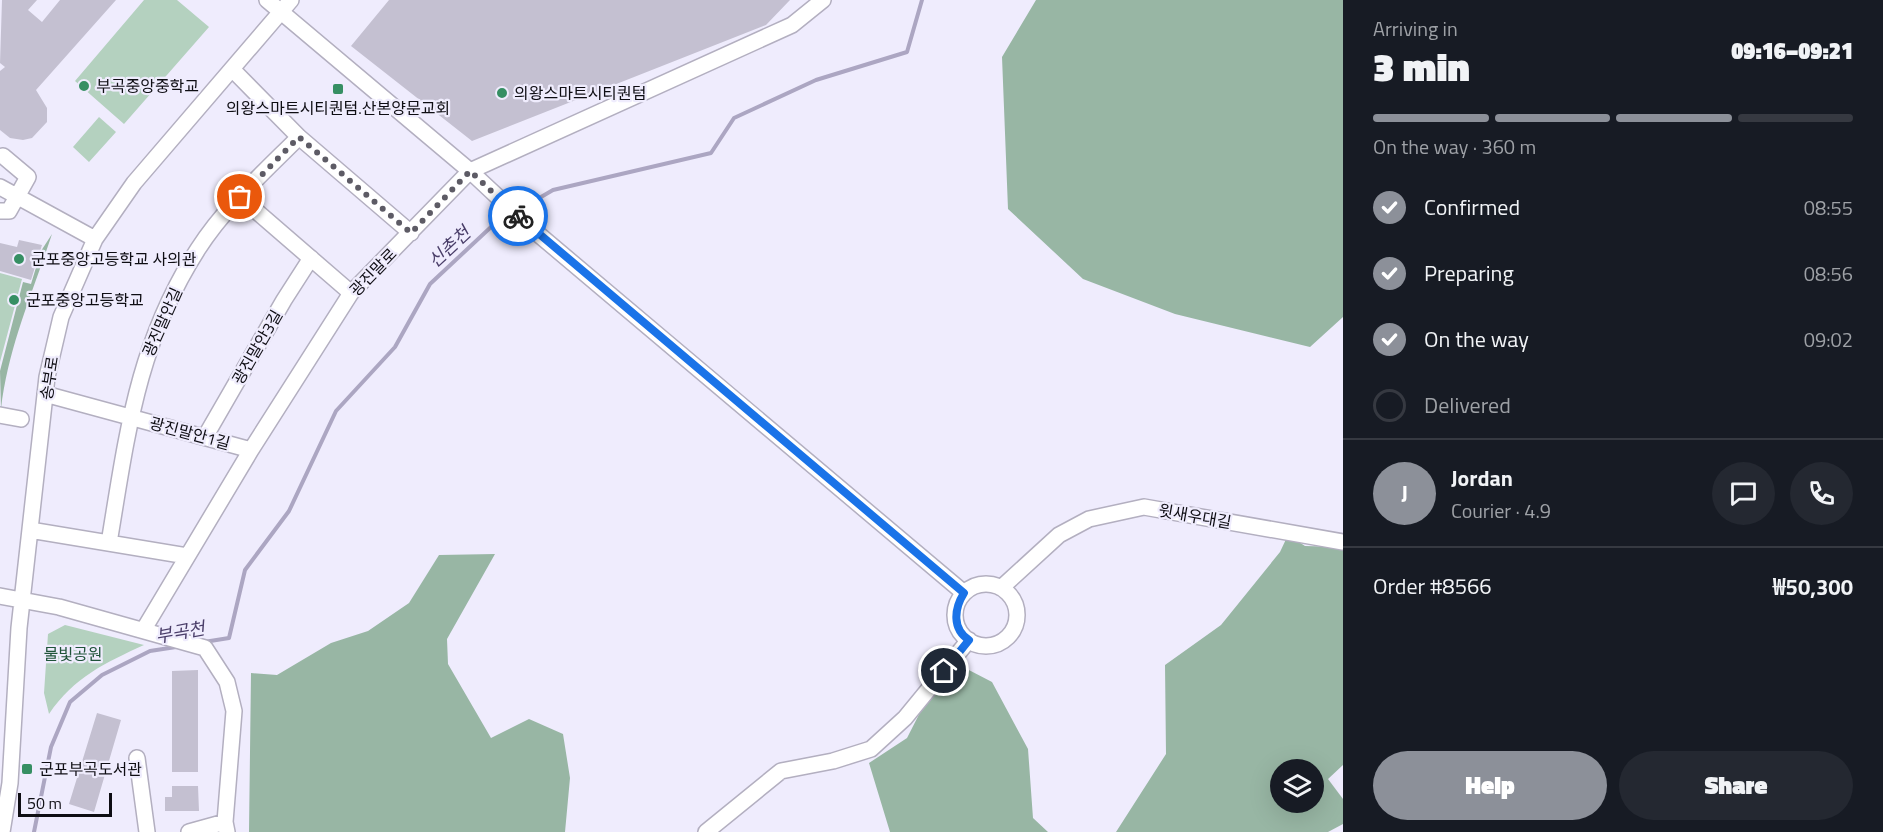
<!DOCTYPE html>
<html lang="en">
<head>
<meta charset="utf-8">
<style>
	:root { --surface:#171b24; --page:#242831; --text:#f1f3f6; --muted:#9ea1a6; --line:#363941; --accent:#8c9099 }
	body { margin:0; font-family:"Titillium Web","Noto Sans KR",sans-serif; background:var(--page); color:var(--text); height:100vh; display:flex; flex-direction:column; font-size:22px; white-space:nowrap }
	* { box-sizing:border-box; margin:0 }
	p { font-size:20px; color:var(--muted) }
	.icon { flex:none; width:33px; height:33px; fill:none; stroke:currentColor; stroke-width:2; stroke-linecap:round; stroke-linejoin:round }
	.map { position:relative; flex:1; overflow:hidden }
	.panel { display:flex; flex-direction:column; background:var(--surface); width:540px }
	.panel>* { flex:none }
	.tools { position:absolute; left:1270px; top:759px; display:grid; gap:12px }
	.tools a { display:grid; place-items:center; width:54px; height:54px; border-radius:50%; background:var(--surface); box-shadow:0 6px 24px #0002; font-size:30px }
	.scale { position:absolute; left:18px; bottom:15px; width:94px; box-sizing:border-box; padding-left:6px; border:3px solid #0e0d13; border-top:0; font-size:16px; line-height:21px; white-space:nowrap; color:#0e0d13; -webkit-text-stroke:4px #efecfd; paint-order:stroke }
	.pin { position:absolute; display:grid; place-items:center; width:51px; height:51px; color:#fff; margin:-26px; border:3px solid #fff; border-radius:50%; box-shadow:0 2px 6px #0007 }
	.courier { position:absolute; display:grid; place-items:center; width:60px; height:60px; margin:-30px; border:4px solid #1a73e8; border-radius:50%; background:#fff; color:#222; box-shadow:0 2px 8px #0007 }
	.summary em { font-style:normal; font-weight:800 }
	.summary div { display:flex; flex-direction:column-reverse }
	.summary { display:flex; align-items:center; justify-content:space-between; height:102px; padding:0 30px }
	h1 { font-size:39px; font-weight:800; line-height:45px }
	.bar { display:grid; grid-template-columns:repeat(4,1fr); gap:9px 6px; align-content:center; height:72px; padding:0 30px }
	.bar i { height:8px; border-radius:4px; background:var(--line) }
	.bar .current { background:var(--accent) }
	.bar p { grid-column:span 4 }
	.line { display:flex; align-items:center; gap:15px; padding:0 30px; border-top:2px solid var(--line) }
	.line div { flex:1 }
	.round { display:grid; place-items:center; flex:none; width:63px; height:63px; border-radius:32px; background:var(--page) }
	ol { padding:0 30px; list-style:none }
	li { display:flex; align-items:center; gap:18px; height:66px }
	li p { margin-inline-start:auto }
	li .icon { padding:6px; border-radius:50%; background:var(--accent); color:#fff; stroke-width:4 }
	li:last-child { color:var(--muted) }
	li i { width:33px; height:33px; border:3px solid var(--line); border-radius:50% }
	.button { display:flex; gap:12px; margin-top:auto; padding:12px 30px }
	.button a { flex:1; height:69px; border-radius:36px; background:var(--accent); color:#fff; font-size:24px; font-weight:800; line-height:69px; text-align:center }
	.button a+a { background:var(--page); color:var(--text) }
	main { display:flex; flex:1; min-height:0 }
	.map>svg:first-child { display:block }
	.green { fill:#b4d1bf }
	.forest { fill:#98b6a4; fill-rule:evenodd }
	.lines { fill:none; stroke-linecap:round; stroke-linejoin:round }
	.stream { stroke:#aca6c2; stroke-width:4 }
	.building { fill:#c4c0d1 }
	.minor-casing { stroke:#b3afc0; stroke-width:18 }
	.minor { stroke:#fff; stroke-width:15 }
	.done { stroke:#5d5b65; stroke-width:6; stroke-dasharray:0 10.8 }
	.route { stroke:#1a73e8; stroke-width:8 }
	.poi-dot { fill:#368f63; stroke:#efecfd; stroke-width:2 }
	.labels { text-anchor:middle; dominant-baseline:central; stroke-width:4.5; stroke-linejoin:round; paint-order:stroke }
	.poi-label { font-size:16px; fill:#0e0d13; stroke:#efecfd; text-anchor:start }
	.street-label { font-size:16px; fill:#0e0d13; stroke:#efecfd }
	.park-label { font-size:16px; fill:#1f5339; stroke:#efecfd }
	.water-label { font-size:18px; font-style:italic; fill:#4a3e69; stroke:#efecfd }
</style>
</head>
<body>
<main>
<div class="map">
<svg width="1343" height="832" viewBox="0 0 1343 832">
	<rect width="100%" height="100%" fill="#efecfd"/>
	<path class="green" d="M144,0H177L209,27L124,124L75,81Z
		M99,117L116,132L89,162L73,147Z
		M0,273L22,279L0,362Z
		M65,625L144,645C105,663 74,677 49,714L44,693L48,634Z"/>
	<path class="forest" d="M1036,0H1343V317L1310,347L1175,314L1083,279L1008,209L1002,57Z
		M52,234C33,292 8,347 1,409L0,371L23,282L31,284L41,251Z
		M1288,535L1305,546L1343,547V765L1328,779L1343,799V824L1328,832H1116L1166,754L1165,665L1221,625L1280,552ZM1281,770H1314V802H1281Z
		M495,554L447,639L448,664L491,738L529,719L563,734L570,778L565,832H249L251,673L277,675L331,643L368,631L409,603L439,555Z
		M965,668L992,682L1028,749L1033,818L1048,832H890L869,763L907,738L931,691Z"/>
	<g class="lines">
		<path class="stream" d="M517,211L553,190L711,153L734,118L816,80L907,52L922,0
			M204,642L229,638L245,570L289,511L336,411L395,347L430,284L491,227L510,215
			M34,832L51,747L70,702L102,675L150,651L176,647"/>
	</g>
	<path class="building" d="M2,0H37L28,10L42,22L60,0H116L36,90L47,108V122L32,138L23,140L10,138L0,130V71L5,67L0,63Z
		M389,0H790L766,25L472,141L351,46Z
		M19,240L42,245L31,280L0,271V243L17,247Z
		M198,670V772H172V671Z
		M97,713L121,720L94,812L69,804Z
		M172,786H198L199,811H165V797H172Z"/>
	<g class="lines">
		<defs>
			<path id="minor" d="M267,0L470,171L531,228L964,593
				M232,69L299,137L411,233
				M0,187L95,239
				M240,197L351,293
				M0,211H9L28,177L3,156
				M45,394L251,450
				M0,415L21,419
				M205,437L284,300L311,258
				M30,530L187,556
				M109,543C127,435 137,344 198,249C225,207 264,172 299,137
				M955 615a31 31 0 1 1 62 0a31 31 0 1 1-62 0Z
				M1001,588L1059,535L1089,519L1144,507L1343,542
				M0,596L59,607L205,648L227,682L234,711L225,822L227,832
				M144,629L251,450L351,293L470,171L792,25L823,0
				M137,758L147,832
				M2,832L10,783L19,628L47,377L61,317L95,239L134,183L291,0
				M189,832L225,822
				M706,832L781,771L833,761L871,749L905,718L969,640"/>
		</defs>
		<use href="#minor" class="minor-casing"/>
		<use href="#minor" class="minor"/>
	</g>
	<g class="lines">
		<path class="done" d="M240,197L299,137L411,233L470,171L518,216"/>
		<path class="route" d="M518,216L964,593C954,609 952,629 969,640L944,671"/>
	</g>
	<g class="poi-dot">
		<circle cx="84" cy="86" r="6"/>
		<rect x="332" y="83" width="12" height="12" rx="3"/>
		<circle cx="502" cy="93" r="6"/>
		<circle cx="19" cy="259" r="6"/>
		<circle cx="14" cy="300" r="6"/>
		<rect x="21" y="763" width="12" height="12" rx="3"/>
	</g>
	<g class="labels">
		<g class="poi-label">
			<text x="96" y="86">부곡중앙중학교</text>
			<text x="514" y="93">의왕스마트시티퀀텀</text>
			<text x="338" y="108" text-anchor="middle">의왕스마트시티퀀텀.산본양문교회</text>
			<text x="31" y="259">군포중앙고등학교 사의관</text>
			<text x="26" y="300">군포중앙고등학교</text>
			<text x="39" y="769">군포부곡도서관</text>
		</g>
		<g class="street-label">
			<text transform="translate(373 272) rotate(-46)">광진말로</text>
			<text transform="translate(162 322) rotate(-66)">광진말안길</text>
			<text transform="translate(257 347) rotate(-60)">광진말안3길</text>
			<text transform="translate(49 378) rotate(-81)">송부로</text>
			<text transform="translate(190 433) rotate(15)">광진말안1길</text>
			<text transform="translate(1195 516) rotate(10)">윗새우대길</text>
		</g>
		<g class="park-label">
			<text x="73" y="654">물빛공원</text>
		</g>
		<g class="water-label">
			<text transform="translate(449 247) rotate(-43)">신촌천</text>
			<text transform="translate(180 632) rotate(-10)">부곡천</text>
		</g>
	</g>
</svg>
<div class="tools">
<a><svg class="icon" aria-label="layers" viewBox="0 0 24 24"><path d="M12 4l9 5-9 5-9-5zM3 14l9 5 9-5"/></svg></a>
</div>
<div class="scale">50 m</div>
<div class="pin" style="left:240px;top:197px;background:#ea580c"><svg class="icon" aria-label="bag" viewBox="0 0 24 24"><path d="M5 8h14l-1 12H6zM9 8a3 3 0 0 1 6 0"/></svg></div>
<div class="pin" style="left:944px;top:671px;background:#1f2937"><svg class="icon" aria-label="home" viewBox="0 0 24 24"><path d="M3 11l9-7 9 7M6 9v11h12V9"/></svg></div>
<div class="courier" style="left:518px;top:216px"><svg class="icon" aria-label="bike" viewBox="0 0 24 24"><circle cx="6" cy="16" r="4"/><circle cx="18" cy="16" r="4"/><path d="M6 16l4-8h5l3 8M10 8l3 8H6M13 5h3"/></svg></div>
</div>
<section class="panel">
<div class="summary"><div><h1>3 min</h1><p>Arriving in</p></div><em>09:16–09:21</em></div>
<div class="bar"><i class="current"></i><i class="current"></i><i class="current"></i><i></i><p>On the way · 360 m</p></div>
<ol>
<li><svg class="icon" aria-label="check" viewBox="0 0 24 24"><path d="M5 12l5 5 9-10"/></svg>Confirmed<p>08:55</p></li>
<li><svg class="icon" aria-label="check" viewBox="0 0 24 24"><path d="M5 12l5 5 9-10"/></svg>Preparing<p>08:56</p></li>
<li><svg class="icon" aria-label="check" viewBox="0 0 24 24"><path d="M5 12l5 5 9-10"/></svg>On the way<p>09:02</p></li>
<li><i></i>Delivered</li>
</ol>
<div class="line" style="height:108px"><b class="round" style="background:var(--accent);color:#fff">J</b><div><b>Jordan</b><p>Courier · 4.9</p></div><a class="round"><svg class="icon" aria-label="chat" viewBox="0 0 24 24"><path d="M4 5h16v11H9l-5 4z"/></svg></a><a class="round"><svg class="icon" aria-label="phone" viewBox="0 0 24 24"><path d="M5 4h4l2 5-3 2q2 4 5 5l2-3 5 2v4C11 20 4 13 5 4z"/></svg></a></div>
<div class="line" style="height:78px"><div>Order #8566</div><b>₩50,300</b></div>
<div class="button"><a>Help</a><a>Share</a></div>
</section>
</main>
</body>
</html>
